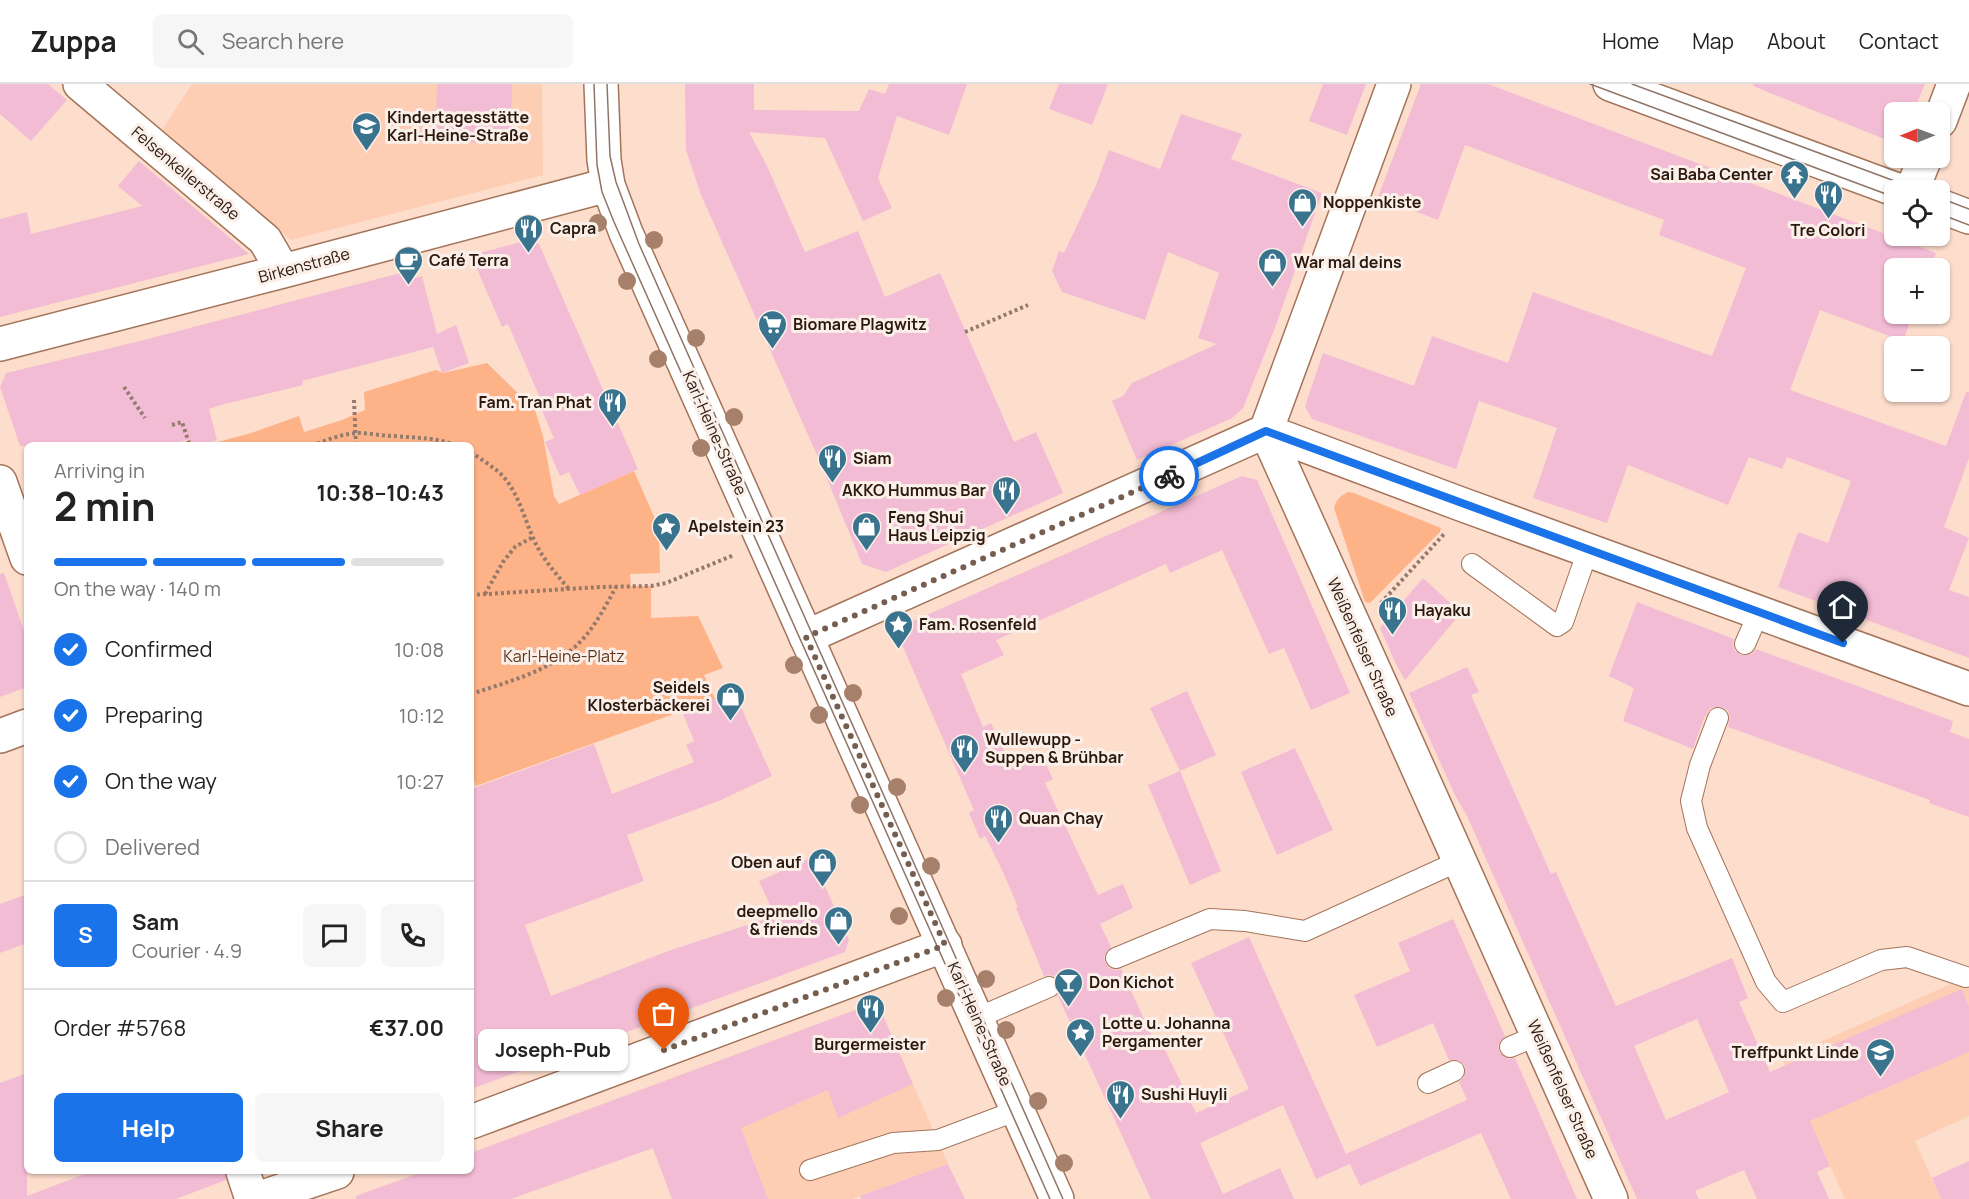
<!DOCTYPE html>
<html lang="en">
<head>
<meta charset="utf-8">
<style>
	:root { --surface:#fff; --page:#f6f6f6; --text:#222; --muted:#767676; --line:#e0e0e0; --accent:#1a73e8 }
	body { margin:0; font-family:Manrope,sans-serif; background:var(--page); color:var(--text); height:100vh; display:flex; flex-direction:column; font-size:22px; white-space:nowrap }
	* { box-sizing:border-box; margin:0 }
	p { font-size:20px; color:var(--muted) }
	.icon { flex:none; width:33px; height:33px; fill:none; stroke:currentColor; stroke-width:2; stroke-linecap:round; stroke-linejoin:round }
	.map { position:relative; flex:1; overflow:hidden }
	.details { position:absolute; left:24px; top:358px; width:450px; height:732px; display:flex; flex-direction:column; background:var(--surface); border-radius:9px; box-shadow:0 2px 4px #0004 }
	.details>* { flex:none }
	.needle { width:39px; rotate:269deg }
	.fabs { position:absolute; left:1884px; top:18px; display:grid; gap:12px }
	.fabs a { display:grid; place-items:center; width:66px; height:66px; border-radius:9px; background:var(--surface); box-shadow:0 2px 4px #0004; font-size:30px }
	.pin { position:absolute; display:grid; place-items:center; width:51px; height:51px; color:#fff; margin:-62px -26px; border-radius:50% 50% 50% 0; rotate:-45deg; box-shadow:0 0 6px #0007 }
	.pin .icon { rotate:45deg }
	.courier { position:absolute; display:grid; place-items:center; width:60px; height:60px; margin:-30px; border:4px solid #1a73e8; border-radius:50%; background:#fff; color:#222; box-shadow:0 2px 8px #0007 }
	.bubble { position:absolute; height:42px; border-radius:9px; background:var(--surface); box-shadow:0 2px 4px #0004; font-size:20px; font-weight:700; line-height:42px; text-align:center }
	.overview em { font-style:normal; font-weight:700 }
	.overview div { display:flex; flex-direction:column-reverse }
	.overview { display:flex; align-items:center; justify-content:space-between; height:102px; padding:0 30px }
	h1 { font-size:39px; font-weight:700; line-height:45px }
	.bar { display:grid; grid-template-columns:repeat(4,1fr); gap:9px 6px; align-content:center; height:72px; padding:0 30px }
	.bar i { height:8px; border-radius:4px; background:var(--line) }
	.bar .current { background:var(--accent) }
	.bar p { grid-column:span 4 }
	.line { display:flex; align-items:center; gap:15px; padding:0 30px; border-top:2px solid var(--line) }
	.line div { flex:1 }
	.round { display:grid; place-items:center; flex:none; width:63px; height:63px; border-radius:9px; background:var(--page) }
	ol { padding:0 30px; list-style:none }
	li { display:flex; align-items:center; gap:18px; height:66px }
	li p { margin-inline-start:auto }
	li .icon { padding:6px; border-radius:50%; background:var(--accent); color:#fff; stroke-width:4 }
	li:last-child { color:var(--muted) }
	li i { width:33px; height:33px; border:3px solid var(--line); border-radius:50% }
	.primary-button { display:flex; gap:12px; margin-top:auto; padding:12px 30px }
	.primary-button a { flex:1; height:69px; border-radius:9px; background:var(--accent); color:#fff; font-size:24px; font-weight:700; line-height:69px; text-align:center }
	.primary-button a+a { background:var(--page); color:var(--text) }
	header { display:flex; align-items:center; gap:36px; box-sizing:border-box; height:84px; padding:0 30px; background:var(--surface); border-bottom:2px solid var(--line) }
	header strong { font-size:28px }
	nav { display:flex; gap:33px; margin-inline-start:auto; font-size:21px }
	.search { width:420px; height:54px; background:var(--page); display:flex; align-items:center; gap:15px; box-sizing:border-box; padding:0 21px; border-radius:9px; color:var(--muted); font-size:22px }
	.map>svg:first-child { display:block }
	.built { fill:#feceb4 }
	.green { fill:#feb288 }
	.building { fill:#f3bcd5; fill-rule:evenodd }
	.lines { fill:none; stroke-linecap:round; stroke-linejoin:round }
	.service-casing { stroke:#a3745a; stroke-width:22 }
	.minor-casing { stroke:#a3745a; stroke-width:36 }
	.tertiary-casing { stroke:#a3745a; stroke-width:36 }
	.secondary-casing { stroke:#a3745a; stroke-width:36 }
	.path { stroke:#937a6c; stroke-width:4; stroke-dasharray:3 3; stroke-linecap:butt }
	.service { stroke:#fff; stroke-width:20 }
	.minor { stroke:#fff; stroke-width:33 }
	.tertiary { stroke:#fff; stroke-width:33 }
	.secondary { stroke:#fff; stroke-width:33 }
	.tram { stroke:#8f7568; stroke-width:1.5 }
	.tree { fill:#a6806a }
	.done { stroke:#755e50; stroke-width:6; stroke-dasharray:0 10.8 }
	.route { stroke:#1a73e8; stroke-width:8 }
	.labels { text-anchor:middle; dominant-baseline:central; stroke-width:6; stroke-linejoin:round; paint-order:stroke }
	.poi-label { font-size:16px; font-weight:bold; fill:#2c190e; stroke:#faefe9; text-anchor:start }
	.street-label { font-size:16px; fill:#2c190e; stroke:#faefe9 }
	.park-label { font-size:16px; fill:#5e331a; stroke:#faefe9 }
</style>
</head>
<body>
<header>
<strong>Zuppa</strong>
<div class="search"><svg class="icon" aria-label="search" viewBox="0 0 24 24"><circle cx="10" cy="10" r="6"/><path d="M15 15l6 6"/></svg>Search here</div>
<nav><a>Home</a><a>Map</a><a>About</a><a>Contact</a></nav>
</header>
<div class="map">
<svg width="1969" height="1115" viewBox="0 0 1969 1115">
	<rect width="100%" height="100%" fill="#fdddcc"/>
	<path class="built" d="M192,0H542L543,91L291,156L162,46Z
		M1969,892V1032L1915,1057L1941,1115H1845L1782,975Z
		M877,918L948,1080L852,1115H672L632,1009Z"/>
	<path class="green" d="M487,279L535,326L543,352L554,412L559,420L634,387L659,444L660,489L630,490L631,502H651V534L698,532L723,584L704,591L715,615L476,702L471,688V362H203L251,349L299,332L304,348L342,336L365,326L364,308L436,286L443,289Z
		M1348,408L1354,409L1441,444L1440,448L1370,519L1365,518L1334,424C1336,416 1340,412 1348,408Z"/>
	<path class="building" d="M0,0H48L67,16L31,57L0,30Z
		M437,0H512L511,59L436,58Z
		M685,0H754V26L859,27L869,5L885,10L889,0H967L949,51L897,32L878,94L892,124L863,137L825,54L749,48L767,82L805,168L858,147L885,213L940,189L1014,358L1036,348L1063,409L886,488L862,480L821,380L701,111L686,66Z
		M1059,0H1108L1092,41L1049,25Z
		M1323,0H1366L1347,51L1309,37Z
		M1421,0H1488L1936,169L1930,184H1894V230H1913L1903,257L1820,226L1790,306L1946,362L1966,308H1969V374L1944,443L1969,454L1949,506L1969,513V574L1778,503L1798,448L1828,459L1851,397L1787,373L1782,385L1749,373L1728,421L1628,381L1607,439L1533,414L1557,344L1479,317L1456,385L1312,335L1305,322L1323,269L1414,302L1432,252L1508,279L1533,208L1712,272L1746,184L1659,151L1664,136L1465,61L1438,136L1378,113Z
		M1753,0H1925L1913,28H1894V59L1753,2Z
		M1181,30L1242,50L1231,75L1322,109L1275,244L1243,324L1232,334L1137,376L1112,317L1123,312L1132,299L1217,260L1198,254L1219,189L1168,168L1145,236L1062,208L1052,187L1059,167L1064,169L1096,101L1109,66L1160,85Z
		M139,77L249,170L0,233V135L27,128L31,150L142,122L118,102Z
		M529,156L539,160L638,385L580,411L569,388L560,392L545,358L554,354L540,322L543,321L508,240L502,243L471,171Z
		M412,186L415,194L422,192L437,250L456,241L469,279L442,289L433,263L302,297L303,301L221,321L209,325L217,356L198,362L187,356L164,362H20L0,303L6,289L140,257Z
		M1242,392L1257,396L1350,609L1311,626L1284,564L1269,570L1222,466L1170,489L1166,480L996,556L1004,571L961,590L983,643L991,639L1012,684L1041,670L1053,695L1045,699L1098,811L1123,800L1133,824L1100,840L1111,863L1104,872L1105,878L1109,884L1115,886L1121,885L1155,959L1160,956L1196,1029L1249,1005L1191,879L1249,853L1346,1070L1467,1016L1459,998L1464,993L1465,983L1460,977L1449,976L1433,939L1377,963L1354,911L1410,887L1398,859L1453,835L1505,952L1498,961L1499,968L1508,975L1515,974L1577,1115H1511L1481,1049L1360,1102L1350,1080L1316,1095L1283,1021L1200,1059L1223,1110L1280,1084L1294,1115H1151L1058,912L1054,914L1059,910L1060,899L1056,893L1050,891L1044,892L1016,824L1018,823L1002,786L985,752L980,755L969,729L974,726L899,554L904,541Z
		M4,489L27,555V603L0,613V490Z
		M1423,494L1461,529L1405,596L1396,580L1380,544Z
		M1637,518L1734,555L1733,561L1735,567L1741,571L1752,570L1756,565L1953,637L1950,648L1969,655V733L1929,719L1930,716L1728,643L1730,632L1727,626L1722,623L1711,624L1704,634L1693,665L1623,637L1634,604L1609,592Z
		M1467,583L1479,608L1471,611L1551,790L1556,788L1616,922L1732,874L1748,914L1739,918L1770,988L1962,905L1969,923V968L1810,1037L1830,1082L1817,1088L1829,1115H1757L1744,1086L1695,1107L1699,1115H1637L1467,732L1454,709L1409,609ZM1697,935L1729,1008L1666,1036L1634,962Z
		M1187,607L1216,671L1180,687L1150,624Z
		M734,608L772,692L721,716L627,751L644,797L525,841L551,912L671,866L775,832L759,797L812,773L849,856L845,868L471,1005V705L594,660L612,710L694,678L686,661L694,657L682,627Z
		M1295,664L1333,746L1277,771L1241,688Z
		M1180,687L1221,787L1190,801L1148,701Z
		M27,810V859L0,869V820Z
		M877,918L913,1000L838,1034L828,1006L741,1044L768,1115H672L653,1064L511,1115H356V1112L422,1088H471V1069Z
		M27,989V1112L90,1088H225L226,1096L176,1115H0V999Z
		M1969,1077V1115H1941L1932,1094Z
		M948,1080L965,1115H861L860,1112Z"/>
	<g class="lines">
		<defs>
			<path id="service" d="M1472,480L1557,542L1563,538L1588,466
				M1745,560L1759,528
				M1718,634L1700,681L1691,717L1697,744L1766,898L1783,918L1881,876L1907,873L1966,893
				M1116,874L1210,835L1245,837L1305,847L1459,777
				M977,934L1049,903
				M1510,963L1539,951
				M1428,999L1454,987
				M810,1086L893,1059L938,1056L1018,1026"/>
			<path id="minor" d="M80,0L265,156L283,187
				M1394,0L1266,347C1381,603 1498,858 1611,1115
				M1940,37L1954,0
				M1912,106L1925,74
				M0,260L283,187L608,101
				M0,398L27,474
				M806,553L1266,347L1458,419L1969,605
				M0,652L27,642
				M471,1038L945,861
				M243,1088L252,1115
				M257,1115L337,1088"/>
			<path id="tertiary" d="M601,0L604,76L608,101L626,149L1057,1115"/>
			<path id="secondary" d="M1610,0L1897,106
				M1940,122L1969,133"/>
		</defs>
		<use href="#service" class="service-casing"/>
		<use href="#minor" class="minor-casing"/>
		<use href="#tertiary" class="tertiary-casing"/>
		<use href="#secondary" class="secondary-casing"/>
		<path class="path" d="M965,248L1028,221
			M124,303L145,334
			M354,316L356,362
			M172,341L182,338L190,362
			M312,362C326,356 342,350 357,349C369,349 382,352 394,352C416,354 436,353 457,362
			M471,368C483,377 498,385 507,397C520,415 525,436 534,456C542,474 556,490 569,505
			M485,510L503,478L515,463L533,453
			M471,511L600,503L651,502L666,499L734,471
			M1381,519L1445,449
			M471,610C507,598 548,588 577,561C594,545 605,523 616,503"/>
		<use href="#service" class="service"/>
		<use href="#minor" class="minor"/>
		<use href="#tertiary" class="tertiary"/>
		<use href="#secondary" class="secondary"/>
		<path class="tram" d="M594,0L597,81L602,108L614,138L1050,1115
			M607,0L610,72L616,98L639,160L1063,1115
			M1590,0L1894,113
			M1632,0L1919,106
			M1940,114L1969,125
			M1940,130L1969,141"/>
	</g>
	<g class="tree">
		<circle cx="598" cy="139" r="9"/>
		<circle cx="654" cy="156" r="9"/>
		<circle cx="627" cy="197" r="9"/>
		<circle cx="696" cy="254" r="9"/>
		<circle cx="658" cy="275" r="9"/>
		<circle cx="734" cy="333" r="9"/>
		<circle cx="701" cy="364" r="9"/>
		<circle cx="794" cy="581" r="9"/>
		<circle cx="853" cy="609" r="9"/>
		<circle cx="819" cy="631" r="9"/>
		<circle cx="897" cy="703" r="9"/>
		<circle cx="860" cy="721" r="9"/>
		<circle cx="931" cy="782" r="9"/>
		<circle cx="899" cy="832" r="9"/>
		<circle cx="986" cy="895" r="9"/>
		<circle cx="946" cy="914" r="9"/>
		<circle cx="1006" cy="946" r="9"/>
		<circle cx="1038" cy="1017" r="9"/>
		<circle cx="1064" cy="1079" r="9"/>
	</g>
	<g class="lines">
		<path class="done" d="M664,966L945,861L806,553L1169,392"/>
		<path class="route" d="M1169,392L1266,347L1843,559"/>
	</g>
	<defs>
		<symbol id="school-pin" viewBox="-11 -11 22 30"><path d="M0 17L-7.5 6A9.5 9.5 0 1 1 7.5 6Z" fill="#3a738d" stroke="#faefe9"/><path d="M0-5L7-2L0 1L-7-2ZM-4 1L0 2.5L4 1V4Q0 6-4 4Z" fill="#fff"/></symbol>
		<symbol id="temple-pin" viewBox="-11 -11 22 30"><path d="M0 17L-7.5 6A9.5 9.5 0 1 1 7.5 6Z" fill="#3a738d" stroke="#faefe9"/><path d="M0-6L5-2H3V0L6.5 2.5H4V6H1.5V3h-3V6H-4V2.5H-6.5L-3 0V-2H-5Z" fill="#fff"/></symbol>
		<symbol id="restaurant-pin" viewBox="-11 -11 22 30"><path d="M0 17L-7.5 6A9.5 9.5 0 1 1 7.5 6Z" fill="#3a738d" stroke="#faefe9"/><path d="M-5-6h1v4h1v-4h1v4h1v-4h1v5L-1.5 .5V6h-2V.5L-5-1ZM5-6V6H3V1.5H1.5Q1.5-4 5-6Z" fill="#fff"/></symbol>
		<symbol id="shop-pin" viewBox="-11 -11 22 30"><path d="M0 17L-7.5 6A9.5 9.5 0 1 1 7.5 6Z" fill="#3a738d" stroke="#faefe9"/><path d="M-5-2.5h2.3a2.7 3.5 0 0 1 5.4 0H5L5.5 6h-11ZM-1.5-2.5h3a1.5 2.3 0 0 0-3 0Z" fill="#fff"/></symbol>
		<symbol id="cafe-pin" viewBox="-11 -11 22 30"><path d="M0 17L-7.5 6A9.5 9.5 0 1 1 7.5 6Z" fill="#3a738d" stroke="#faefe9"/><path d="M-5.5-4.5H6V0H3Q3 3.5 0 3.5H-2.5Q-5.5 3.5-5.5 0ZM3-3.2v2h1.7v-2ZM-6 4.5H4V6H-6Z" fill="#fff"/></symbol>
		<symbol id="supermarket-pin" viewBox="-11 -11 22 30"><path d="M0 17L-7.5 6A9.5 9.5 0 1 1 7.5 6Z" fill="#3a738d" stroke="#faefe9"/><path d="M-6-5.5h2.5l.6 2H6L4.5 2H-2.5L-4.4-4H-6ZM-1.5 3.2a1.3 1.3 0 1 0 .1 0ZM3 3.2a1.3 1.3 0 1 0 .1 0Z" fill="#fff"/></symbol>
		<symbol id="sight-pin" viewBox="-11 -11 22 30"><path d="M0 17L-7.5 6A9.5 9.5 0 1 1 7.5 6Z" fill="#3a738d" stroke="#faefe9"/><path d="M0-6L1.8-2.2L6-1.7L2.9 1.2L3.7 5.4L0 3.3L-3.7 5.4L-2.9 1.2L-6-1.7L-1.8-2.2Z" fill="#fff"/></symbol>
		<symbol id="bar-pin" viewBox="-11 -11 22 30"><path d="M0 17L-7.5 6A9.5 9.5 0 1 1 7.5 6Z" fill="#3a738d" stroke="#faefe9"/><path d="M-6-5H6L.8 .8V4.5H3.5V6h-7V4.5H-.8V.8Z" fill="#fff"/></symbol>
	</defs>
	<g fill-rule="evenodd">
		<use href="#school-pin" x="350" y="26" width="33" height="45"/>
		<use href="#temple-pin" x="1778" y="74" width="33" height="45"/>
		<use href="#restaurant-pin" x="1812" y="94" width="33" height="45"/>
		<use href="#shop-pin" x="1286" y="102" width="33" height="45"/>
		<use href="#restaurant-pin" x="512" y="128" width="33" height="45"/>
		<use href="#cafe-pin" x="392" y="160" width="33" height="45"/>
		<use href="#shop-pin" x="1256" y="162" width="33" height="45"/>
		<use href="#supermarket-pin" x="756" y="224" width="33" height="45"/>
		<use href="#restaurant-pin" x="596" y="302" width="33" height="45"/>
		<use href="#restaurant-pin" x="816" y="358" width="33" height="45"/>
		<use href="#restaurant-pin" x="990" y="390" width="33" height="45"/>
		<use href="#sight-pin" x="650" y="426" width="33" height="45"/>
		<use href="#shop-pin" x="850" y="426" width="33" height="45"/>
		<use href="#restaurant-pin" x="1376" y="510" width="33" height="45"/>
		<use href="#sight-pin" x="882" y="524" width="33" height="45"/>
		<use href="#shop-pin" x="714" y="596" width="33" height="45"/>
		<use href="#restaurant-pin" x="948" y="648" width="33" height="45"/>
		<use href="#restaurant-pin" x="982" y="718" width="33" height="45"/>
		<use href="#shop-pin" x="806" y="762" width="33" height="45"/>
		<use href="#shop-pin" x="822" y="820" width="33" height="45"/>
		<use href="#bar-pin" x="1052" y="882" width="33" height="45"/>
		<use href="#restaurant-pin" x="854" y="908" width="33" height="45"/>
		<use href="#sight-pin" x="1064" y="932" width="33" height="45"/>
		<use href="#school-pin" x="1864" y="952" width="33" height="45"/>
		<use href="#restaurant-pin" x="1104" y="994" width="33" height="45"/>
	</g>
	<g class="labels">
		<g class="poi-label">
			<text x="387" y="33">Kindertagesstätte<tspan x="387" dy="18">Karl-Heine-Straße</tspan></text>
			<text x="1773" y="90" text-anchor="end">Sai Baba Center</text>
			<text x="1323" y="118">Noppenkiste</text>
			<text x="550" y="144">Capra</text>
			<text x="1828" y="146" text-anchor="middle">Tre Colori</text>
			<text x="429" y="176">Café Terra</text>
			<text x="1294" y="178">War mal deins</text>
			<text x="793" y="240">Biomare Plagwitz</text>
			<text x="592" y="318" text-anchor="end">Fam. Tran Phat</text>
			<text x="853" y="374">Siam</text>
			<text x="986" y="406" text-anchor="end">AKKO Hummus Bar</text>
			<text x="888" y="433">Feng Shui<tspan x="888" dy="18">Haus Leipzig</tspan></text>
			<text x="688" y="442">Apelstein 23</text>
			<text x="1414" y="526">Hayaku</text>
			<text x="919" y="540">Fam. Rosenfeld</text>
			<text x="710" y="603" text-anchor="end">Seidels<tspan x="710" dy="18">Klosterbäckerei</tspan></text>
			<text x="985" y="655">Wullewupp -<tspan x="985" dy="18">Suppen &amp; Brühbar</tspan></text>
			<text x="1019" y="734">Quan Chay</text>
			<text x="801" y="778" text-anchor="end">Oben auf</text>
			<text x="818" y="827" text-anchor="end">deepmello<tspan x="818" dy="18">&amp; friends</tspan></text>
			<text x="1089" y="898">Don Kichot</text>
			<text x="1102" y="939">Lotte u. Johanna<tspan x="1102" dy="18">Pergamenter</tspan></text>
			<text x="870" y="960" text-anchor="middle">Burgermeister</text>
			<text x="1859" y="968" text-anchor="end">Treffpunkt Linde</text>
			<text x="1141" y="1010">Sushi Huyli</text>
		</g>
		<g class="street-label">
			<text transform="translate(186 89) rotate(40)">Felsenkellerstraße</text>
			<text transform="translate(304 181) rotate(-15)">Birkenstraße</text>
			<text transform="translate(715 349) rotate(66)">Karl-Heine-Straße</text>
			<text transform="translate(1363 563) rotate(66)">Weißenfelser Straße</text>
			<text transform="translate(980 940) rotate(66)">Karl-Heine-Straße</text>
			<text transform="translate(1563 1005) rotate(66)">Weißenfelser Straße</text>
		</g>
		<g class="park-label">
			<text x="564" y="572">Karl-Heine-Platz</text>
		</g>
	</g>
</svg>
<div class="fabs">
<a><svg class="needle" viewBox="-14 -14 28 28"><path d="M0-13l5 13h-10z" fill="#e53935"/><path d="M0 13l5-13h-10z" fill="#767676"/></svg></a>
<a><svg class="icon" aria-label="locate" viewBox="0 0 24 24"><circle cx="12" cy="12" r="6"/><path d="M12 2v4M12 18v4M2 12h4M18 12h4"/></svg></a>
<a>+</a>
<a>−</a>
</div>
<div class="pin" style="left:664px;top:966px;background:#ea580c"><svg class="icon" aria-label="bag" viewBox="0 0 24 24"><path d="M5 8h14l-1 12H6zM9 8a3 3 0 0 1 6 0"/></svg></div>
<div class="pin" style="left:1843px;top:559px;background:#1f2937"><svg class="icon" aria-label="home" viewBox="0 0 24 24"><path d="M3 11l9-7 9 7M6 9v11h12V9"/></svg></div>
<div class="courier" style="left:1169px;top:392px"><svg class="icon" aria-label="bike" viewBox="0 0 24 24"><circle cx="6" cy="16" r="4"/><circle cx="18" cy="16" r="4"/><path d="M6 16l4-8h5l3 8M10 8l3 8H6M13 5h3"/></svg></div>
<div class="bubble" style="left:478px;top:945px;width:150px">Joseph-Pub</div>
<section class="details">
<div class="overview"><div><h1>2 min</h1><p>Arriving in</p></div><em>10:38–10:43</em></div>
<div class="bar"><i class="current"></i><i class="current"></i><i class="current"></i><i></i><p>On the way · 140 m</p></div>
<ol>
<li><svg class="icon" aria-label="check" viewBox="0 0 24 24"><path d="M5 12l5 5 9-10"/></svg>Confirmed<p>10:08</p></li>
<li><svg class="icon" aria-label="check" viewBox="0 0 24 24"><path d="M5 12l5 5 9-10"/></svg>Preparing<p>10:12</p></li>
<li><svg class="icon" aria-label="check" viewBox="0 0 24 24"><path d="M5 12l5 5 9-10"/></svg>On the way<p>10:27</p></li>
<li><i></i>Delivered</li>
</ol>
<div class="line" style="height:108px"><b class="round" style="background:var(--accent);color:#fff">S</b><div><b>Sam</b><p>Courier · 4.9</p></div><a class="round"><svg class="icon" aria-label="chat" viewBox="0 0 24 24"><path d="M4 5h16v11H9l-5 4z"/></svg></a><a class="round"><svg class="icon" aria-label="phone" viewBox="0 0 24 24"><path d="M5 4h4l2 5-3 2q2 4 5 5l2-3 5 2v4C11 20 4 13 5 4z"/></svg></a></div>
<div class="line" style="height:78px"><div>Order #5768</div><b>€37.00</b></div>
<div class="primary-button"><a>Help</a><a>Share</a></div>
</section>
</div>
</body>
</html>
